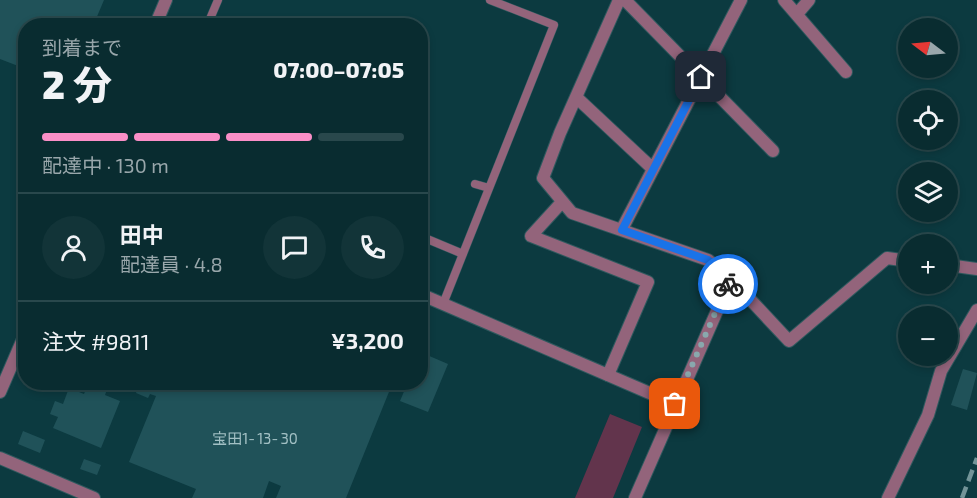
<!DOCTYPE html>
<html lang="ja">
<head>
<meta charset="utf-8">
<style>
	:root { --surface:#092c30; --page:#123438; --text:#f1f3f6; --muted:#99a7ab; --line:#29484c; --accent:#fa8fc7 }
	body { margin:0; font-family:"Exo 2","Noto Sans JP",sans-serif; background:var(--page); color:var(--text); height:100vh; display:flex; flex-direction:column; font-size:22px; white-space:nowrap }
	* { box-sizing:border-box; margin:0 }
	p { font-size:20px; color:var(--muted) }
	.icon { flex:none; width:33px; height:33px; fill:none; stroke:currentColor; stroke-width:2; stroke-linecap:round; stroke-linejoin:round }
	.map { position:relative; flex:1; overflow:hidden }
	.details { position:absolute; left:18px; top:18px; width:410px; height:372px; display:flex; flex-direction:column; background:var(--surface); border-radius:24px; box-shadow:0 3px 9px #0003,0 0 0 2px var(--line) }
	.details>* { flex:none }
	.needle { width:39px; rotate:286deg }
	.controls { position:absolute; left:898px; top:18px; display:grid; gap:12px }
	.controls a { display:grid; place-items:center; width:60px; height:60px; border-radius:50%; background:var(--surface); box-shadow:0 3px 9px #0003,0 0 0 2px var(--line); font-size:30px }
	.pin { position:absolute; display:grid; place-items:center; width:51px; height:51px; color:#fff; margin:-26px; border-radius:12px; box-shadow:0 3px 9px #0006 }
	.courier { position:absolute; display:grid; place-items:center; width:60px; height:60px; margin:-30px; border:4px solid #1a73e8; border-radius:50%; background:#fff; color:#222; box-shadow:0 2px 8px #0007 }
	.head em { font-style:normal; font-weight:800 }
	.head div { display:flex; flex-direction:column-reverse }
	.head { display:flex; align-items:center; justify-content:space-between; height:102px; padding:0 24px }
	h1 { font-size:39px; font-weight:800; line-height:45px }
	.bar { display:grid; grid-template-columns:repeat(4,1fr); gap:9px 6px; align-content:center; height:72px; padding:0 24px }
	.bar i { height:8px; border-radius:4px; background:var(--line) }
	.bar .active { background:var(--accent) }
	.bar p { grid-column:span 4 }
	.line { display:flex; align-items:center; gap:15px; padding:0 24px; border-top:2px solid var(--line) }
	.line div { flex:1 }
	.round { display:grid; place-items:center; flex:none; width:63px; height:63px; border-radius:32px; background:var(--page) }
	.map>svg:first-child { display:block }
	.green { fill:#62344c }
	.building { fill:#205259 }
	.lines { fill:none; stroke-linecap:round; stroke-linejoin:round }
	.service-casing { stroke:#2f595e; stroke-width:9 }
	.minor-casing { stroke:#2f595e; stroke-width:14 }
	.tertiary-casing { stroke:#2f595e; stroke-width:14 }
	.service { stroke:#93647b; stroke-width:8 }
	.minor { stroke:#93647b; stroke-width:12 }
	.tertiary { stroke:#93647b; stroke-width:12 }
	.rail { stroke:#729498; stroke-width:4.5; stroke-dasharray:12 6; stroke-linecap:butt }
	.done { stroke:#89a8ad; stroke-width:6; stroke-dasharray:0 10.8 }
	.route { stroke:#1a73e8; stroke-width:8 }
	.labels { text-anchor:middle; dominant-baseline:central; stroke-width:4.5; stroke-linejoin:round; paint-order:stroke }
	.number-label { font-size:15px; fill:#a2c0c4 }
</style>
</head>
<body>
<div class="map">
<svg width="977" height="498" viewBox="0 0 977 498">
	<rect width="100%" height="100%" fill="#0c3a40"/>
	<path class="green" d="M610,414L642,427L613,498H575Z"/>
	<path class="building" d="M0,0H104L93,26H26V69L0,59Z
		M420,352L448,364L428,412L400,401L408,382H420Z
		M963,369L977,373L967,410L951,405Z
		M89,382H393L346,498H276L281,486L269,481L263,498H192L196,489L129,462L156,396L150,394L148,398L136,393L137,390L120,383L118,387L109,384L105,395L120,401L101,448L53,428L58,417L50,414L55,401L63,404L69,388L84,394Z
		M23,431L45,440L40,453L18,444Z
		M84,459L101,465L97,475L80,469Z"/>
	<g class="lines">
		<defs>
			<path id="service" d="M207,26L218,0
				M475,184L489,188
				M420,236L463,254
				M443,304L554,25L490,0"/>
			<path id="minor" d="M619,0L560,133L543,178L572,213L708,260L731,279L789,341L887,258L909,261
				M625,0L773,151
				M784,0L846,72
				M797,14L809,0
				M576,97L653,169
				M562,202L531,236L648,282L608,375
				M622,229L741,0
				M948,265L977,269
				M888,498L928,415L941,371L977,310"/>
			<path id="tertiary" d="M155,26L166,0
				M420,294L675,404
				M0,392L26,332
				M0,458L94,498
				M635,498L731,279"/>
		</defs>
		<use href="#service" class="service-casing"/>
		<use href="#minor" class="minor-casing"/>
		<use href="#tertiary" class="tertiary-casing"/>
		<use href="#service" class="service"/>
		<use href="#minor" class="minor"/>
		<use href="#tertiary" class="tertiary"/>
		<path class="rail" d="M962,498L977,458"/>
	</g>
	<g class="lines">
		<path class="done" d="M675,404L728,284"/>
		<path class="route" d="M701,77L622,230L708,260L731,279L728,284"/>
	</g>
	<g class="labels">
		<g class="number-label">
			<text x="255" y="438">宝田1‐13‐30</text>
		</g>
	</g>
</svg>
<div class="controls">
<a><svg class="needle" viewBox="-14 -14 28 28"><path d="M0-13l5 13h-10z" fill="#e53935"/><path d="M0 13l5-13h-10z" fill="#99a7ab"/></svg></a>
<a><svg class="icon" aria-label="locate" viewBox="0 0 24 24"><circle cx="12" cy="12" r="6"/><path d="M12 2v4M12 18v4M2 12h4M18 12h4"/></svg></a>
<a><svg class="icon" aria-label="layers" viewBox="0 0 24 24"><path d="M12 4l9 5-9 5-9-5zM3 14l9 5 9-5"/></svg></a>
<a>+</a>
<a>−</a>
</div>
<div class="pin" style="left:675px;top:404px;background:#ea580c"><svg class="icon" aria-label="bag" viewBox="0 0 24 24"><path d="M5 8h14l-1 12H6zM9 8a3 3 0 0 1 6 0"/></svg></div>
<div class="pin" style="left:701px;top:77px;background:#1f2937"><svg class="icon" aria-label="home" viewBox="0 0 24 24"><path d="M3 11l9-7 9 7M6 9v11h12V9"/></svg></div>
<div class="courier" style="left:728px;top:284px"><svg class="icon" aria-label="bike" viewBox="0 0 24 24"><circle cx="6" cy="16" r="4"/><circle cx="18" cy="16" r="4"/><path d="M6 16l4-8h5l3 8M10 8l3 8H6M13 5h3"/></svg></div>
<section class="details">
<div class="head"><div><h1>2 分</h1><p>到着まで</p></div><em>07:00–07:05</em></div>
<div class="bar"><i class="active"></i><i class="active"></i><i class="active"></i><i></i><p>配達中 · 130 m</p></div>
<div class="line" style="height:108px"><a class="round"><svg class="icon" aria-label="person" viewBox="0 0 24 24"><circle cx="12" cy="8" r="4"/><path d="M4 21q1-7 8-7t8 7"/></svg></a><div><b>田中</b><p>配達員 · 4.8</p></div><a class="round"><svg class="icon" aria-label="chat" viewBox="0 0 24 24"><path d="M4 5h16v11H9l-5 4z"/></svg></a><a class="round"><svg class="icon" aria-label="phone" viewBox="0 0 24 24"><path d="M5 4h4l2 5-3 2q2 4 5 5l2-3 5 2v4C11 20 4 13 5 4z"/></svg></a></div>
<div class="line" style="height:78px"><div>注文 #9811</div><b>¥3,200</b></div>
</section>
</div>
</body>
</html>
